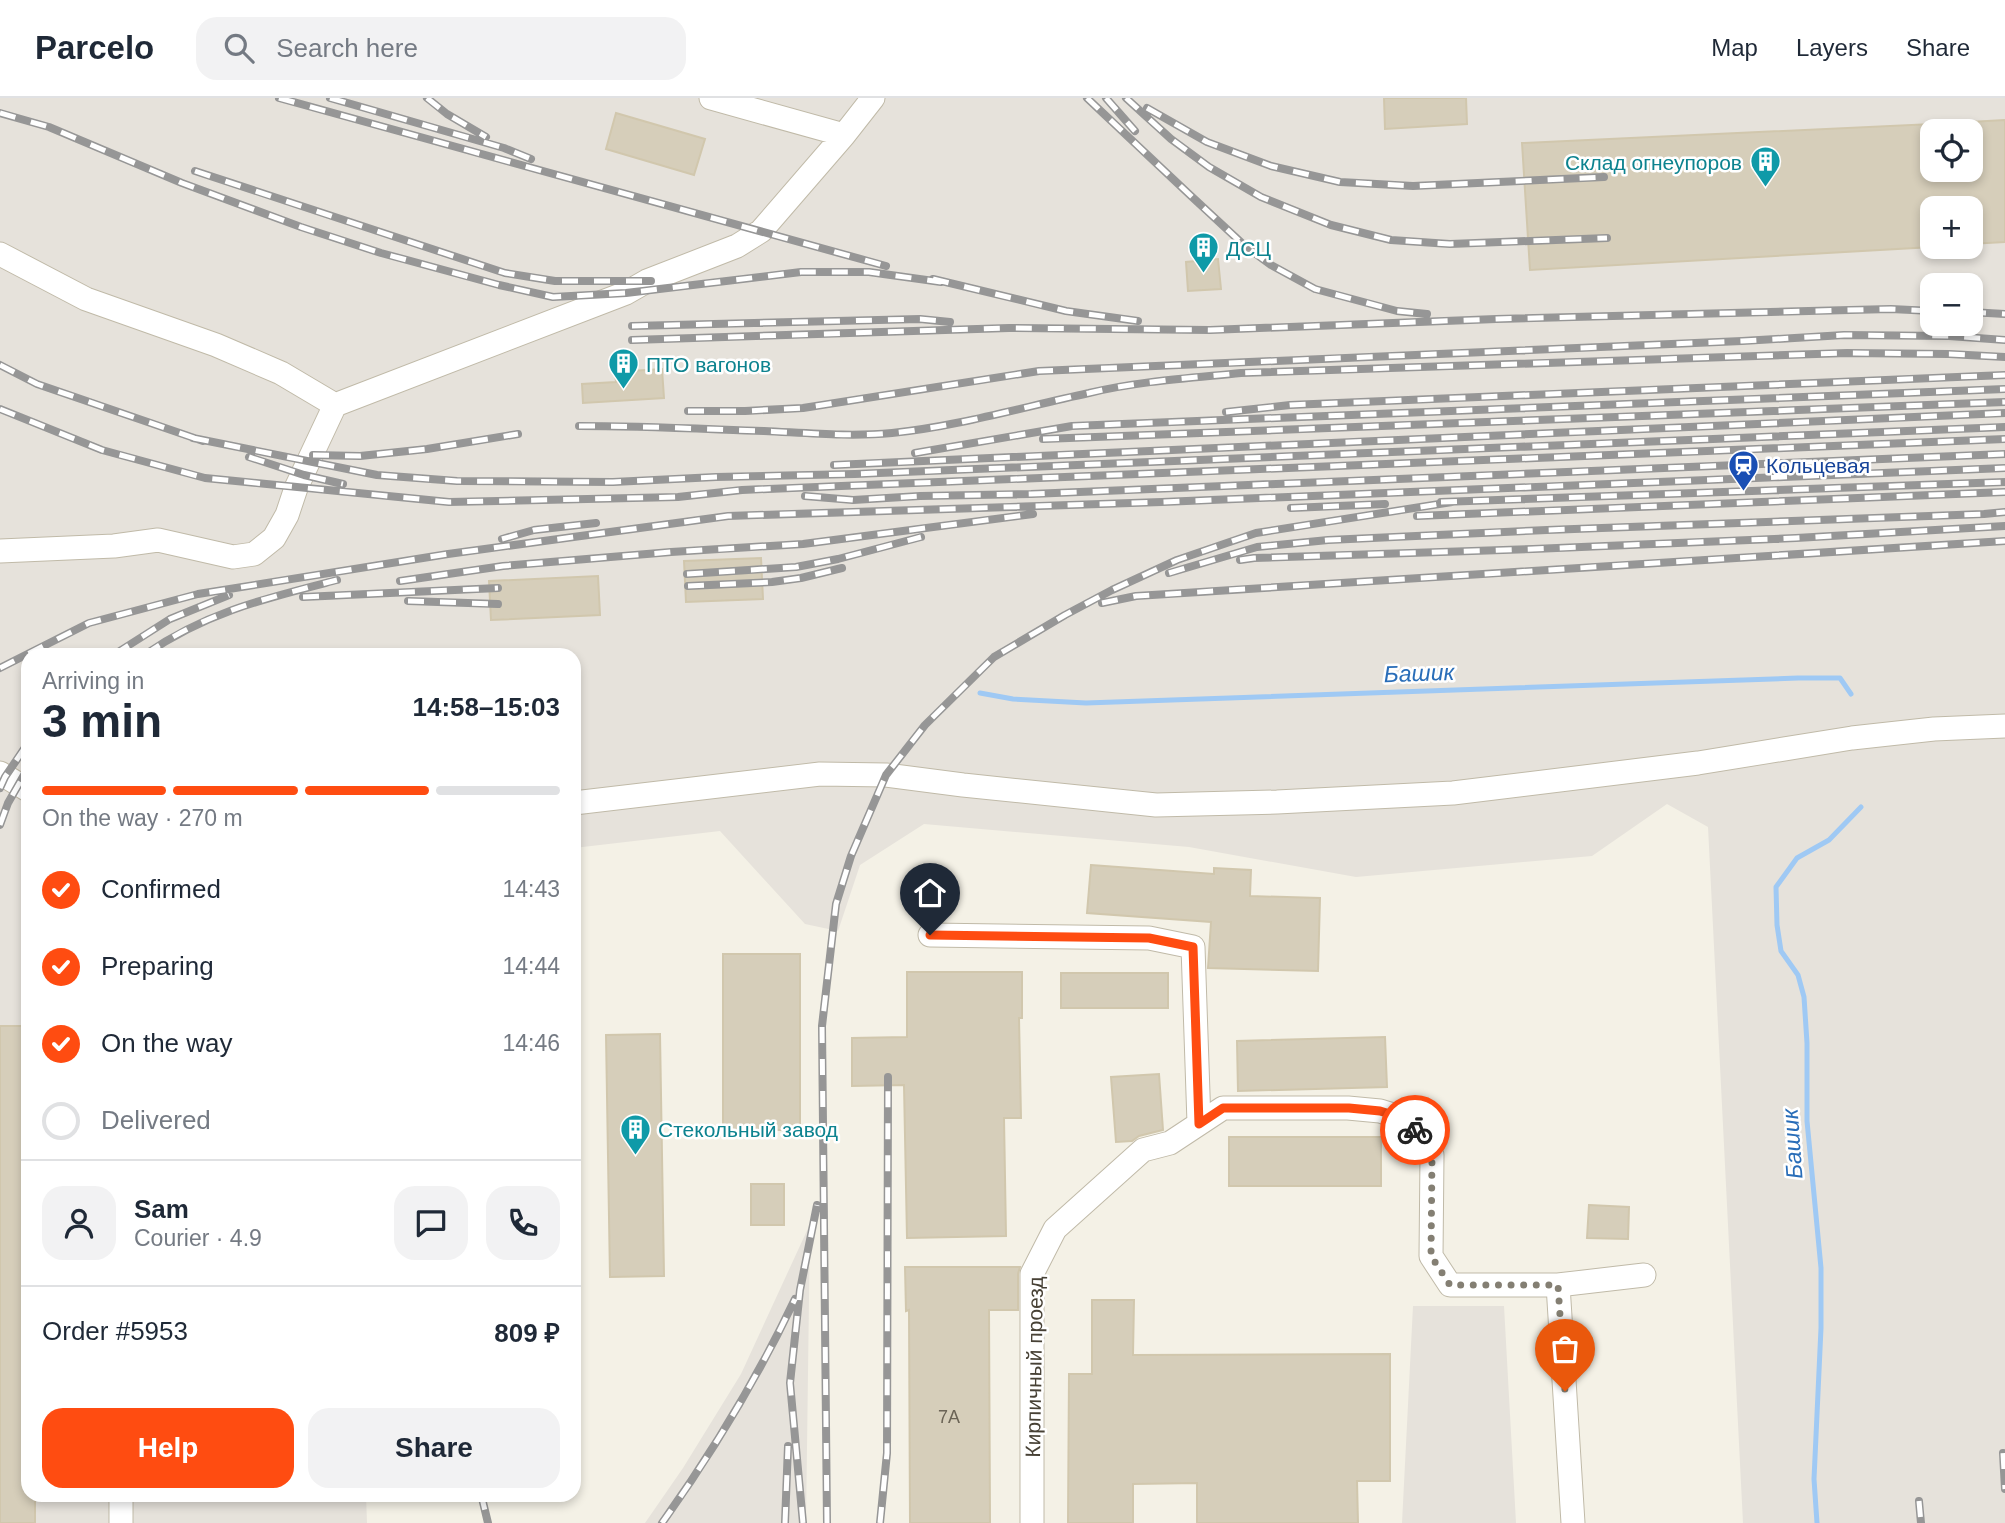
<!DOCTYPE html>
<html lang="en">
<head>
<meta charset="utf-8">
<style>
	:root { --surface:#fff; --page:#f2f2f3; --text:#1f2937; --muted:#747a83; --line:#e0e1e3; --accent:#ff4c11 }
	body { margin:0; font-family:Helvetica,sans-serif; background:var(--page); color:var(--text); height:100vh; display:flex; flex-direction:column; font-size:26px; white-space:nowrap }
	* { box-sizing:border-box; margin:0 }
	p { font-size:23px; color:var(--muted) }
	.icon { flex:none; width:38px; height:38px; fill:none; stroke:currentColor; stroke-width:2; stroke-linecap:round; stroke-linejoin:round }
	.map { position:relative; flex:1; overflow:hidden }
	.details { position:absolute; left:21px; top:550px; width:560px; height:854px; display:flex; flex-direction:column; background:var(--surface); border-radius:21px; box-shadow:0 4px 10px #0003 }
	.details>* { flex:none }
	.tools { position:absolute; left:1920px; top:21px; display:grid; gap:14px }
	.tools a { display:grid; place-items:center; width:63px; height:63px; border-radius:14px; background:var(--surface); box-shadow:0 4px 10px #0003; font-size:35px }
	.pin { position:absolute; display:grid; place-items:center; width:60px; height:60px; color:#fff; margin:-72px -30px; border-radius:50% 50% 50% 0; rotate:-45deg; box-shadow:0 0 7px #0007 }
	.pin .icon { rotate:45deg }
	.courier { position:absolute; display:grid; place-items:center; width:70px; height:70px; margin:-35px; border:5px solid #ff4c11; border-radius:50%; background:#fff; color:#222; box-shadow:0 2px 9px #0007 }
	.headline em { font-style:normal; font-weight:600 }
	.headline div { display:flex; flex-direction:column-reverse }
	.headline { display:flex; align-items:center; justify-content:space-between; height:119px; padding:0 21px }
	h1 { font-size:46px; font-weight:600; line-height:52px }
	.bar { display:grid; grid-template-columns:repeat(4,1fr); gap:10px 7px; align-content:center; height:84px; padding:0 21px }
	.bar i { height:9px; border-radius:5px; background:var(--line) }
	.bar .selected { background:var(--accent) }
	.bar p { grid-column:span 4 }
	.line { display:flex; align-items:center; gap:18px; padding:0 21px; border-top:2px solid var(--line) }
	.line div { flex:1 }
	.round { display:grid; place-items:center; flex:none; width:74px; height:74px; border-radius:21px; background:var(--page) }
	ol { padding:0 21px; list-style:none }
	li { display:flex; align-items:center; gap:21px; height:77px }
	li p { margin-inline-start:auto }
	li .icon { padding:7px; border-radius:50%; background:var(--accent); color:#fff; stroke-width:4 }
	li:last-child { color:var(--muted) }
	li i { width:38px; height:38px; border:4px solid var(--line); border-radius:50% }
	.cta { display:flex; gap:14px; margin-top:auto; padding:14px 21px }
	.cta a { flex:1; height:80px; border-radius:21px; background:var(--accent); color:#fff; font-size:28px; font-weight:600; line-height:80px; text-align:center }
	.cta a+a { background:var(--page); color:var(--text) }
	header { display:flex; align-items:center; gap:42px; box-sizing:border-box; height:98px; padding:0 35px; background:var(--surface); border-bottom:2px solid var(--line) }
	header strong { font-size:33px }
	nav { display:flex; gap:38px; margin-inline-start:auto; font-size:24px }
	.search { width:490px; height:63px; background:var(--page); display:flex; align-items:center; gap:18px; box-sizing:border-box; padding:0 24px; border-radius:21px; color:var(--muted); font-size:26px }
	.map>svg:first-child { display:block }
	.industrial { fill:#e6e2db; fill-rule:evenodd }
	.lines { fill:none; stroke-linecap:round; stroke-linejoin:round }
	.stream { stroke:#9fc9f4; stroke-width:5 }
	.building { fill:#d6ceba; stroke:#d1c7ad; stroke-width:2 }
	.minor-casing { stroke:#c0baa8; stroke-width:25 }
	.minor { stroke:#fff; stroke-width:23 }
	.rail-casing { stroke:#969696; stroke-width:8 }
	.rail { stroke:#fff; stroke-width:5; stroke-dasharray:16; stroke-linecap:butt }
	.done { stroke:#847f73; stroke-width:7; stroke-dasharray:0 12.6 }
	.route { stroke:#ff4c11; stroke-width:9 }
	.labels { text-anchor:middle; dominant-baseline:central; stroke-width:5; stroke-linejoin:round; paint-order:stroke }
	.number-label { font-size:18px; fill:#6b6456 }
	.culture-label { font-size:21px; fill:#0d838f; stroke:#fff; text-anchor:start }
	.transit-label { font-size:21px; fill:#164399; stroke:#fff; text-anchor:start }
	.street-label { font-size:21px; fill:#474135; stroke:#fff }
	.water-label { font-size:23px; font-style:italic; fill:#296db8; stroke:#fff }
</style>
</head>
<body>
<header>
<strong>Parcelo</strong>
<div class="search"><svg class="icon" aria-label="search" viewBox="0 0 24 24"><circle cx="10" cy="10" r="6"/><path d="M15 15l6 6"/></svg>Search here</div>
<nav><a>Map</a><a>Layers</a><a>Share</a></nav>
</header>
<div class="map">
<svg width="2005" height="1425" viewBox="0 0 2005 1425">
	<rect width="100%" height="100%" fill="#f4f1e6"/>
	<path class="industrial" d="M0,0H2005V1425H1743L1708,729L1667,706L1592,758L1356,779L1189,749L924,726L860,767L838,833L805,826L720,733L574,750V556H28V1396L366,1397L367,1425H0ZM1932,33H1970V72H1932ZM1932,110H1970V149H1932ZM1932,187H1970V226H1932Z
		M810,1126L806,1425H645L683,1370L741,1276Z
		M1413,1208H1504L1516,1425H1402Z"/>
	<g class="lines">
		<path class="stream" d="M980,595L1013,601L1086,605L1798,580H1840L1851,596
			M1817,1425L1814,1381L1821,1230V1170L1807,1023V945L1804,899L1798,877L1781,853L1777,827L1776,789L1797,760L1829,742L1861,709"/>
	</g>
	<path class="building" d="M1384,0H1466L1467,26L1385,31Z
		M616,15L705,41L694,77L606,51Z
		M2005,22V144L1970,146V110H1932V149L1530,172L1522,45L1932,26V72H1970V24Z
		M1218,161L1221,191L1188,193L1186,164Z
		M662,271L664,300L583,305L582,286L616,284L615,274Z
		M761,460L763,501L686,504L684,463Z
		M598,478L600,517L491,522L489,483Z
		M1091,767L1214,776V770L1251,772L1250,798L1320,800L1318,873L1208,870L1211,824L1087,815Z
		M723,856H800V1032H723Z
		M907,874H1022V920H1019L1021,1020H1004L1006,1138L907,1140L904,987L852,988V940L907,939Z
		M1061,875H1168V910H1061Z
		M0,928H28V1396H35V1425H0Z
		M660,936L664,1178L610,1179L606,937Z
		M1385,939L1387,989L1238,993L1237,943Z
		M1159,976L1163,1032L1139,1038L1132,1043L1116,1044L1111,979Z
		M1229,1039H1381V1088H1229Z
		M751,1086H784V1127H751Z
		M1589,1107L1629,1109L1628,1141L1587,1140Z
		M905,1169H1020L1018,1176V1212H989L990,1425H910L909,1212L906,1213Z
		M1092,1202H1134L1133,1257L1390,1256V1383H1357L1358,1425H1197V1385L1133,1386V1425H1068L1069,1276H1092Z"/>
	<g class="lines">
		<defs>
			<path id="minor" d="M711,0L844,37
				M0,156L86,201L216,247L281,275L335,307
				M0,453L114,448L158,442L233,459L254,456L274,440L287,417L296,390L335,307L626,195L647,183L737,148L761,133L844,37L873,0
				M0,675L28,692
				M574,705L820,676L886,677L963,687L1156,707L1277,704L1453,695L1698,665L1852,640L1934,631L2005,628
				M930,837L1149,840L1193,849L1199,1025
				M1558,1187L1573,1425
				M121,1425V1396
				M1032,1425V1176L1055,1131L1143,1052L1170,1045L1223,1010H1348L1380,1013L1409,1022L1432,1057L1431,1158L1450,1187H1558L1644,1177"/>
		</defs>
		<use href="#minor" class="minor-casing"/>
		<use href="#minor" class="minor"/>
		<defs>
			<path id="rail" d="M279,0L886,168
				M330,0L504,50L531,61
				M427,0L447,16L486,39
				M1087,0L1190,97L1245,148L1271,167L1315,191L1397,213L1427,216
				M1106,0L1135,33
				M1126,0L1171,41L1209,69L1261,99L1331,127L1391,142L1450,146L1607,140
				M1147,10L1207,44L1271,68L1340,84L1413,88L1604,79
				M0,15L49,29L182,85L301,129L381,155L499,187L553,199L626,195L801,174H869L941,184
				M195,73L505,175L555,183H651
				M933,181L1066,213L1138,223
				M1970,214L2005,216
				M632,228L920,221L950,224
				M632,242L1009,230L1210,232L1496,221L1891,211L1932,213
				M0,267L37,286L203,343
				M0,311L102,352L205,380L449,404L678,399L742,392L2005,341
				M688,313H745L803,310L1039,273L1742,243L1844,237L1949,238L2005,242
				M1226,314L1290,307L2005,277
				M579,328C641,328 703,331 764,333C807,335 850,339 892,335C959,328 1023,309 1089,295C1139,283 1191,280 1241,275L1847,255L1949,256L2005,259
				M193,340L377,377L457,383L613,384L716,379L855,376L2005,329
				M1043,341L2005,304
				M915,355L1072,328L2005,291
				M313,357L360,358L427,351L518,336
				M249,359L304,377L343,386
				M834,367L2005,315
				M805,398L853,402L920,398L1031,396L2005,356
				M1441,404L2005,384
				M1291,410L1385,406
				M1417,418L2005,394
				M502,441L534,432L596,425
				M1240,462L1254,460L1533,451L1796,440L2005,428
				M1169,475L1257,449L1328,442L1547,432L1984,416L2005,414
				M687,476L796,469L838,461L921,439
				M400,483L503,468L671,454L803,446L1033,416
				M688,488L772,484L801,480L842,470
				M303,499L498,490
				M408,503L498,506
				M1102,505L1136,498L2005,443
				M115,556L170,521L229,497
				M146,556C206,514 267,500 337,482
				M0,570L89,525L198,496L448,456L728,418L1162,404L2005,370
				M0,690L5,679L28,645
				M0,727L8,705L28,670
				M2003,1355L2005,1391
				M481,1396L488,1425
				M1919,1403L1921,1425
				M662,1425C712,1355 758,1279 795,1201
				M785,1425L788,1348
				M803,1425L790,1285L800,1192L817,1107
				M827,1425L822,928L836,806L851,758L886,677L925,627L994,559L1065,517L1112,492L1177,462L1256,435L1452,404
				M880,1425L887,1355L888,979"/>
		</defs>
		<use href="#rail" class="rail-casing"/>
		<use href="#rail" class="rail"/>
	</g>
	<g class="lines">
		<path class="done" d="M1415,1032L1432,1058L1431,1158L1450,1187H1558L1565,1293"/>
		<path class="route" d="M930,837L1149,840L1193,849L1199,1026L1223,1010H1349L1380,1013L1409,1022L1415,1032"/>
	</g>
	<defs>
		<symbol id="building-pin" viewBox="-11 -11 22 30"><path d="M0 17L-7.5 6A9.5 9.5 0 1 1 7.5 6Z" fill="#0f9aa8" stroke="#fff"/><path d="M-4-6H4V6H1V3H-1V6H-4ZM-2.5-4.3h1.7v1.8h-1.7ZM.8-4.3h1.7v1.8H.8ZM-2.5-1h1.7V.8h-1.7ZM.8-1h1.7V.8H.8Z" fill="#fff"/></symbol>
		<symbol id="station-pin" viewBox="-11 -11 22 30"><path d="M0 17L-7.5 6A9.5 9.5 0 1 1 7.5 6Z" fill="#1a4fb4" stroke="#fff"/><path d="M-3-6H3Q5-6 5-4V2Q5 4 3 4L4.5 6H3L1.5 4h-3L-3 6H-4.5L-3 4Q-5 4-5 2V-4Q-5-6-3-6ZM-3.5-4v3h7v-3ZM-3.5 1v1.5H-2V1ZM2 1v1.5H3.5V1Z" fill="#fff"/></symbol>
	</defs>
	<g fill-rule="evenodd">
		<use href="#building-pin" x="1748" y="46" width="35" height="47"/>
		<use href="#building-pin" x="1186" y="132" width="35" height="47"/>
		<use href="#building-pin" x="606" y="248" width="35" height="47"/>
		<use href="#station-pin" x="1726" y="350" width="35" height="47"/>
		<use href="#building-pin" x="618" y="1014" width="35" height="47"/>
	</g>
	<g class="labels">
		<g class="number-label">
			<text x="949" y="1319">7А</text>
		</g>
		<g class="culture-label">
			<text x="1742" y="64" text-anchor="end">Склад огнеупоров</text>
			<text x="1226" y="150">ДСЦ</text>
			<text x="646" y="266">ПТО вагонов</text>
			<text x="658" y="1031">Стекольный завод</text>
		</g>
		<g class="transit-label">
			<text x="1766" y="367">Кольцевая</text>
		</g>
		<g class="street-label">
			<text transform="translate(1034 1269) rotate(-89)">Кирпичный проезд</text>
		</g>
		<g class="water-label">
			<text transform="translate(1419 575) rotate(-2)">Башик</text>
			<text transform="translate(1792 1046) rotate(-94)">Башик</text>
		</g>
	</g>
</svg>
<div class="tools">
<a><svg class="icon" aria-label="locate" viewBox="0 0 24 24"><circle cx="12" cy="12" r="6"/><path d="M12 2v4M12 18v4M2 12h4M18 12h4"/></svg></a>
<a>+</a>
<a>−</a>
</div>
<div class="pin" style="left:1565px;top:1293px;background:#ea580c"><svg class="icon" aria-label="bag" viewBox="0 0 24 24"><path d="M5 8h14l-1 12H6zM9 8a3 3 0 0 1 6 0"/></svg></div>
<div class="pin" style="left:930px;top:837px;background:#1f2937"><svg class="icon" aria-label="home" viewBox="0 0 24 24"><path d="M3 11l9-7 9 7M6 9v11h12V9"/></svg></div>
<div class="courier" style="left:1415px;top:1032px"><svg class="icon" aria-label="bike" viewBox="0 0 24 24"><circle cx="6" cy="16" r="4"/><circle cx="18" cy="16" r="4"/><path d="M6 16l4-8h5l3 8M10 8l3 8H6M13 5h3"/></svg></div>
<section class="details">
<div class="headline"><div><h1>3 min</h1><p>Arriving in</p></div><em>14:58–15:03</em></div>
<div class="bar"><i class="selected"></i><i class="selected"></i><i class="selected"></i><i></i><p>On the way · 270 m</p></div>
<ol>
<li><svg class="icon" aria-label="check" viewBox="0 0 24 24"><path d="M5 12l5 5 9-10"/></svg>Confirmed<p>14:43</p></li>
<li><svg class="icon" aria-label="check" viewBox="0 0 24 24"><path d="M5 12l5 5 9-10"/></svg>Preparing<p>14:44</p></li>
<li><svg class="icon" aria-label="check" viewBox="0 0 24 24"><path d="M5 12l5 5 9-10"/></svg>On the way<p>14:46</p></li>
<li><i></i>Delivered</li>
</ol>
<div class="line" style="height:126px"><a class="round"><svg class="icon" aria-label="person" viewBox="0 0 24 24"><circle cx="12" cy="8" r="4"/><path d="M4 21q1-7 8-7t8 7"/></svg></a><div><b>Sam</b><p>Courier · 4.9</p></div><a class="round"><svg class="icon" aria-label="chat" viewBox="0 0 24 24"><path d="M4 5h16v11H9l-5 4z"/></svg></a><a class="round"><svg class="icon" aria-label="phone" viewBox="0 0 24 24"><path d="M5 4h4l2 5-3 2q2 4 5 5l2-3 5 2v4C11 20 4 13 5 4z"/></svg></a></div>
<div class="line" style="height:91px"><div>Order #5953</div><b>809 ₽</b></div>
<div class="cta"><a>Help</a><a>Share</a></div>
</section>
</div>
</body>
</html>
